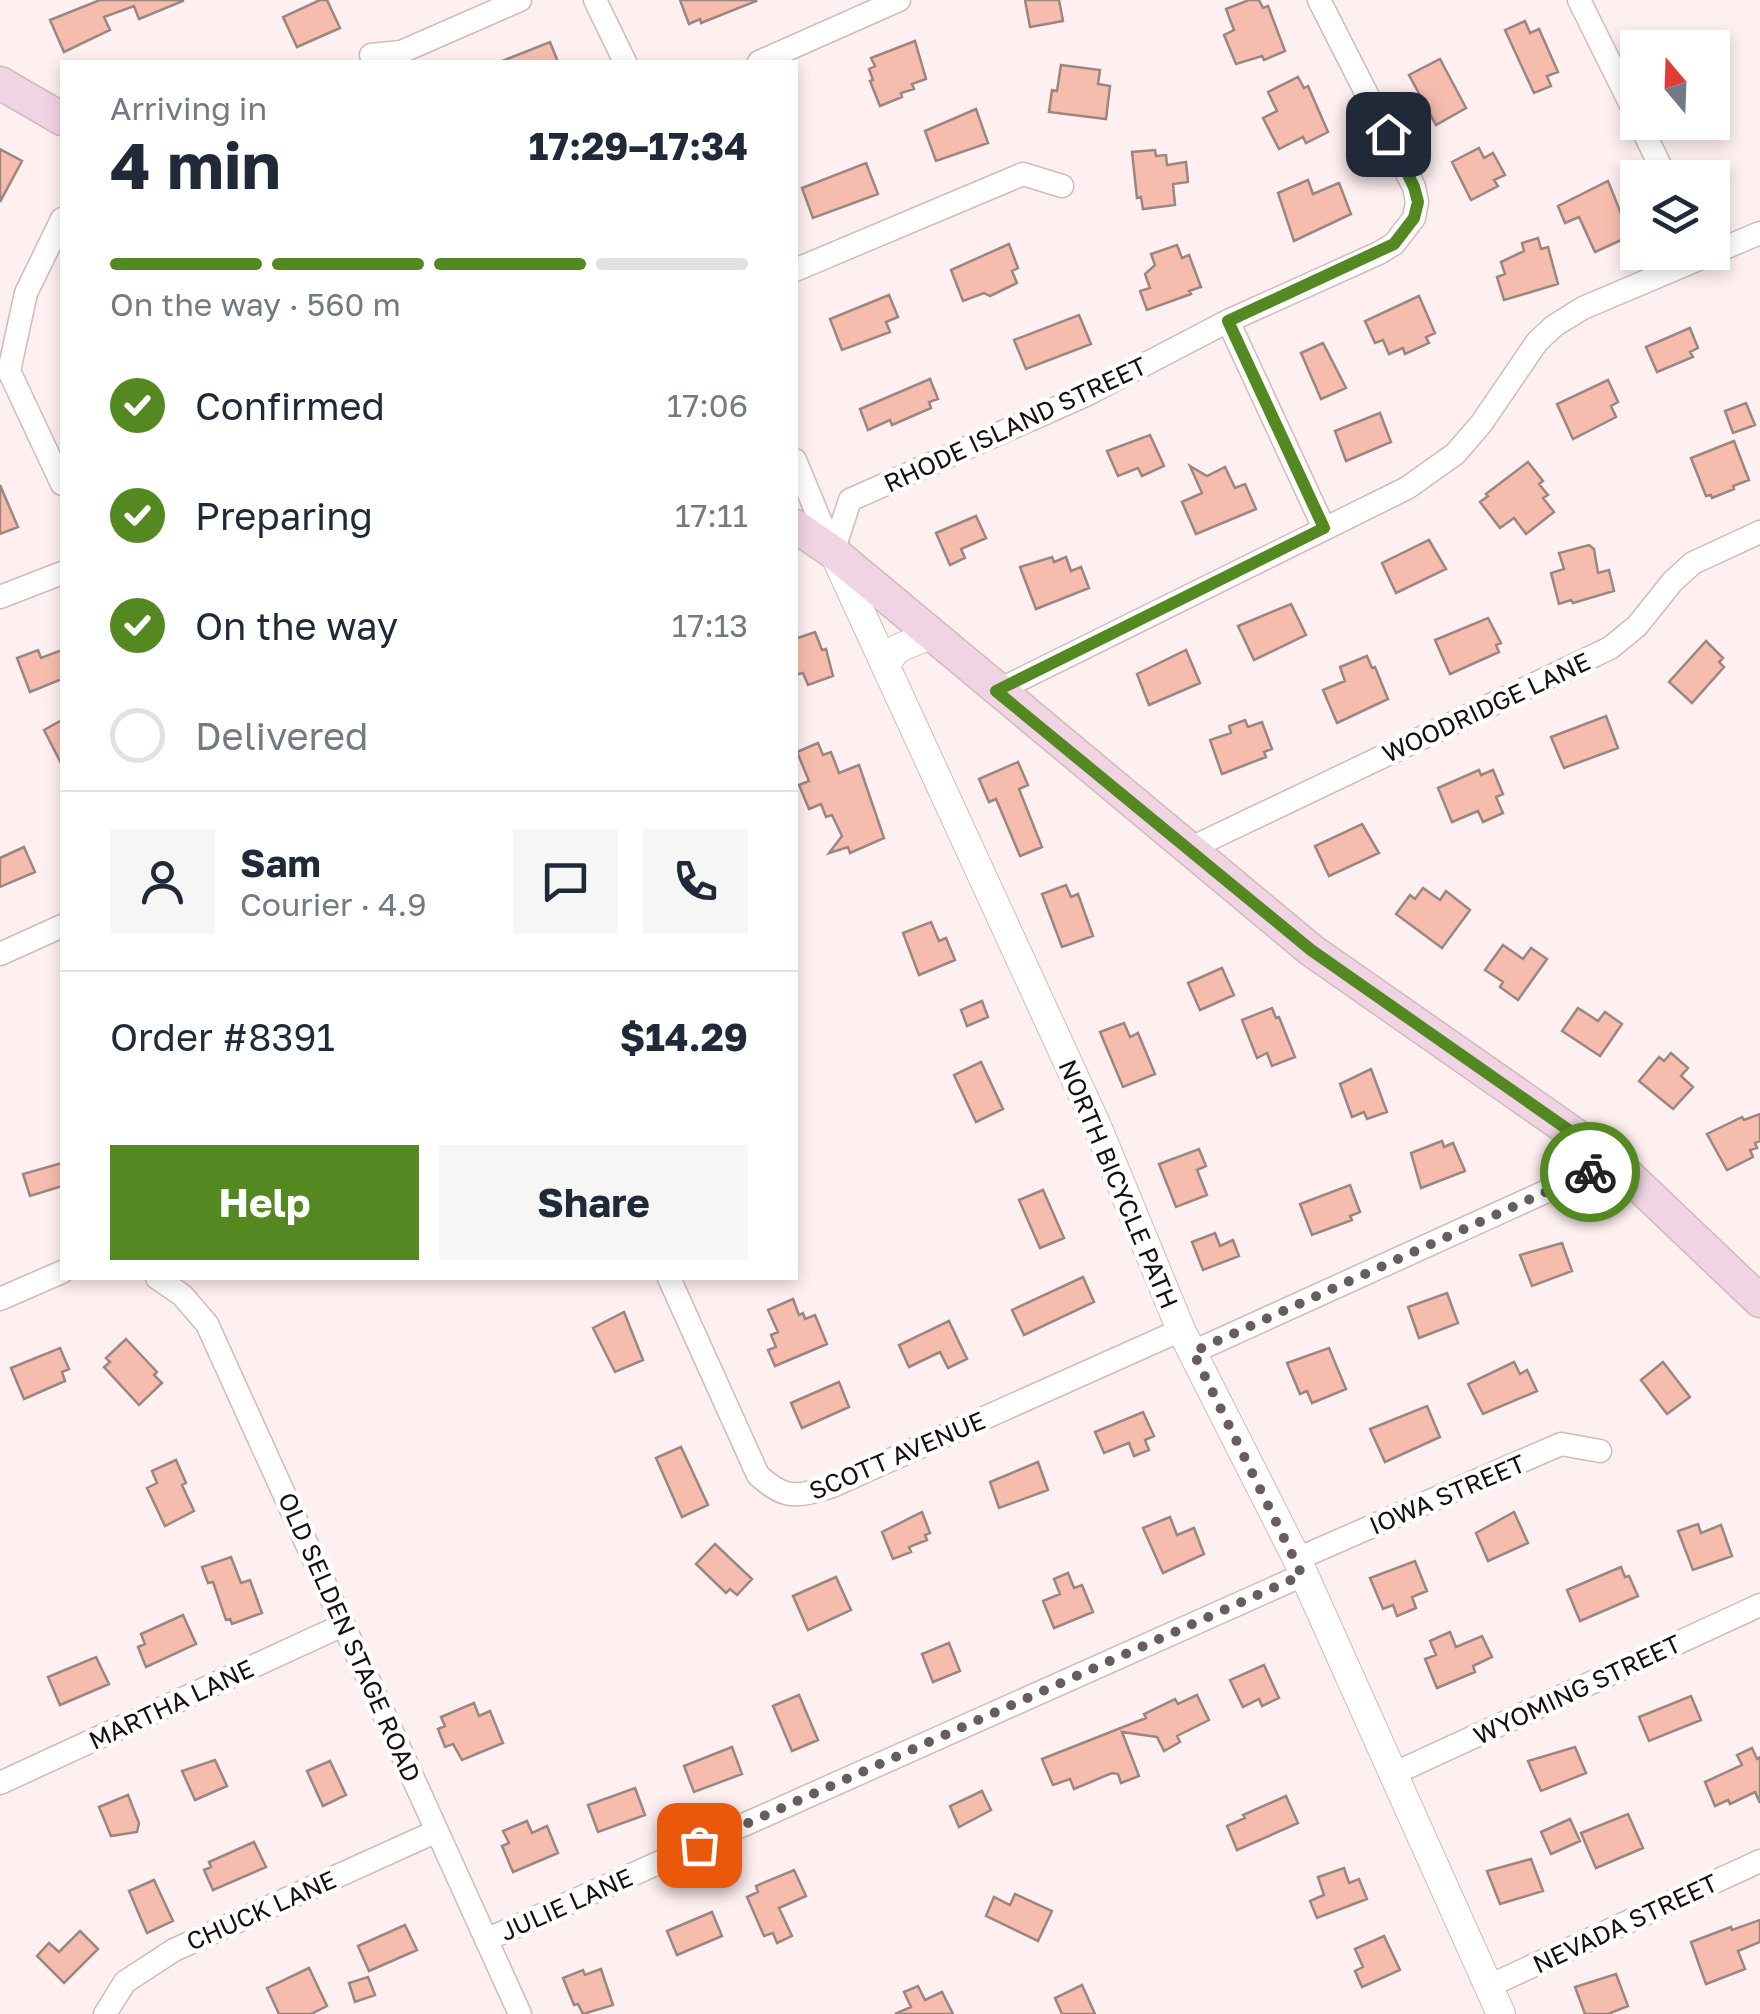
<!DOCTYPE html>
<html lang="en">
<head>
<meta charset="utf-8">
<style>
	:root { --surface:#fff; --page:#f6f6f7; --text:#1f2937; --muted:#747a83; --line:#e0e1e3; --accent:#548922 }
	body { margin:0; font-family:"Golos Text",sans-serif; background:var(--page); color:var(--text); height:100vh; display:flex; flex-direction:column; font-size:38px; white-space:nowrap }
	* { box-sizing:border-box; margin:0 }
	p { font-size:32px; color:var(--muted) }
	.icon { flex:none; width:55px; height:55px; fill:none; stroke:currentColor; stroke-width:2; stroke-linecap:round; stroke-linejoin:round }
	.map { position:relative; flex:1; overflow:hidden }
	.panel { position:absolute; left:60px; top:60px; width:738px; height:1220px; display:flex; flex-direction:column; background:var(--surface); border-radius:0px; box-shadow:0 5px 15px #0003 }
	.panel>* { flex:none }
	.needle { width:65px; rotate:341deg }
	.controls { position:absolute; left:1620px; top:30px; display:grid; gap:20px }
	.controls a { display:grid; place-items:center; width:110px; height:110px; border-radius:0px; background:var(--surface); box-shadow:0 5px 15px #0003; font-size:50px }
	.pin { position:absolute; display:grid; place-items:center; width:85px; height:85px; color:#fff; margin:-42px; border-radius:20px; box-shadow:0 5px 15px #0006 }
	.courier { position:absolute; display:grid; place-items:center; width:100px; height:100px; margin:-50px; border:8px solid #548922; border-radius:50%; background:#fff; color:#222; box-shadow:0 2px 12px #0007 }
	.summary em { font-style:normal; font-weight:700 }
	.summary div { display:flex; flex-direction:column-reverse }
	.summary { display:flex; align-items:center; justify-content:space-between; height:170px; padding:0 50px }
	h1 { font-size:65px; font-weight:700; line-height:75px }
	.bar { display:grid; grid-template-columns:repeat(4,1fr); gap:15px 10px; align-content:center; height:120px; padding:0 50px }
	.bar i { height:12px; border-radius:8px; background:var(--line) }
	.bar .current { background:var(--accent) }
	.bar p { grid-column:span 4 }
	.line { display:flex; align-items:center; gap:25px; padding:0 50px; border-top:2px solid var(--line) }
	.line div { flex:1 }
	.round { display:grid; place-items:center; flex:none; width:105px; height:105px; border-radius:0px; background:var(--page) }
	ol { padding:0 50px; list-style:none }
	li { display:flex; align-items:center; gap:30px; height:110px }
	li p { margin-inline-start:auto }
	li .icon { padding:10px; border-radius:50%; background:var(--accent); color:#fff; stroke-width:4 }
	li:last-child { color:var(--muted) }
	li i { width:55px; height:55px; border:5px solid var(--line); border-radius:50% }
	.primary-button { display:flex; gap:20px; margin-top:auto; padding:20px 50px }
	.primary-button a { flex:1; height:115px; border-radius:0px; background:var(--accent); color:#fff; font-size:40px; font-weight:700; line-height:115px; text-align:center }
	.primary-button a+a { background:var(--page); color:var(--text) }
	.map>svg:first-child { display:block }
	.building { fill:#f6bdaf; stroke:#9c8680; stroke-width:2.5 }
	.lines { fill:none; stroke-linecap:round; stroke-linejoin:round }
	.minor-casing { stroke:#d2babc; stroke-width:25 }
	.tertiary-casing { stroke:#d2babc; stroke-width:30 }
	.secondary-casing { stroke:#d2babc; stroke-width:35 }
	.minor { stroke:#fff; stroke-width:22 }
	.tertiary { stroke:#fff; stroke-width:28 }
	.secondary { stroke:#f0d4e4; stroke-width:32 }
	.done { stroke:#675d5e; stroke-width:10; stroke-dasharray:0 18 }
	.route { stroke:#548922; stroke-width:12 }
	.labels { text-anchor:middle; dominant-baseline:central; stroke-width:9; stroke-linejoin:round; paint-order:stroke }
	.street-label { font-size:25px; fill:#160e0f; stroke:#fff }
</style>
</head>
<body>
<div class="map">
<svg width="1760" height="2014" viewBox="0 0 1760 2014">
	<rect width="100%" height="100%" fill="#feeff0"/>
	<path class="building" d="M100,0H183V1L139,19L134,6L104,17L110,30L64,52L50,20Z
		M320,0H327L340,28L297,47L283,17Z
		M680,0H755L756,1L701,23L700,19L689,24Z
		M1025,0H1059L1063,21L1030,27Z
		M1249,0H1259L1263,8L1268,6L1285,51L1264,60L1262,56L1236,64L1224,35L1234,30L1226,9Z
		M1525,21L1530,33L1539,29L1558,72L1547,76L1551,86L1534,93L1505,30Z
		M915,41L926,79L912,84L914,89L901,93L902,97L880,106L870,81L873,80L869,69L875,66L871,58Z
		M550,42L558,62H502V61Z
		M1440,59L1466,108L1436,125L1409,75Z
		M1061,65L1100,70L1098,84L1110,86L1106,119L1049,112L1052,90L1057,91Z
		M1298,77L1304,88L1308,86L1328,132L1306,143L1303,137L1279,149L1263,118L1277,111L1268,92Z
		M976,109L988,143L936,161L925,131Z
		M1479,148L1484,158L1493,153L1505,175L1494,180L1498,186L1471,200L1452,162Z
		M0,149L22,161L0,202Z
		M1155,150L1156,156L1166,155L1167,165L1186,162L1188,182L1173,184L1175,205L1143,209L1141,197L1137,198L1132,152Z
		M866,163L878,194L813,218L802,188Z
		M1308,180L1313,194L1339,183L1351,214L1294,241L1278,193Z
		M1608,181L1630,236L1595,252L1579,217L1565,223L1558,206Z
		M1538,238L1541,249L1548,247L1558,284L1504,300L1497,277L1505,274L1501,262L1524,251L1522,243Z
		M1009,244L1018,268L1012,271L1017,283L990,296L984,293L963,301L951,270Z
		M1177,245L1182,258L1189,255L1201,287L1189,291L1191,294L1147,310L1140,291L1150,288L1145,274L1155,265L1151,254Z
		M889,295L898,317L886,322L890,332L842,350L830,319Z
		M1419,296L1435,333L1426,337L1429,343L1405,354L1403,348L1389,354L1383,340L1375,343L1365,321Z
		M1079,315L1091,344L1026,369L1014,340Z
		M1690,328L1698,348L1690,352L1693,357L1657,372L1646,347Z
		M1323,343L1346,388L1321,399L1301,353Z
		M930,379L938,399L929,402L931,408L892,425L890,420L868,430L860,409Z
		M1608,380L1618,402L1611,406L1616,417L1573,439L1557,404Z
		M1746,403L1755,425L1733,433L1725,411Z
		M1380,413L1391,442L1346,461L1335,431Z
		M1150,435L1164,466L1142,476L1138,468L1118,476L1107,451Z
		M1734,441L1749,480L1733,486L1734,489L1712,498L1711,495L1706,496L1691,458Z
		M1528,462L1543,481L1539,484L1548,495L1543,498L1554,512L1526,534L1514,518L1500,528L1480,502L1488,496L1486,494Z
		M1190,466L1207,476L1225,467L1235,488L1245,484L1256,509L1196,534L1182,502L1202,493Z
		M0,485L18,527L0,534Z
		M976,516L986,538L961,549L965,558L950,565L936,533Z
		M1429,540L1446,569L1396,593L1382,563Z
		M1589,545L1594,549L1598,573L1609,570L1614,591L1573,603L1571,600L1559,604L1551,573L1564,569L1559,553Z
		M1052,557L1054,562L1066,557L1071,571L1081,567L1089,588L1036,609L1020,567Z
		M1291,604L1306,635L1254,660L1238,626Z
		M1488,618L1501,643L1496,645L1499,652L1450,674L1435,640Z
		M815,632L822,650L826,649L833,676L808,685L803,673L795,675V639Z
		M1706,641L1723,658L1719,662L1724,667L1692,703L1669,682Z
		M38,650L41,658L62,650V679L30,692L17,658Z
		M1186,650L1200,683L1149,705L1137,674Z
		M1367,656L1372,668L1375,667L1388,699L1337,723L1323,690L1345,681L1340,667Z
		M1606,716L1618,748L1564,768L1551,737Z
		M62,720V765L44,730Z
		M1245,720L1248,727L1262,722L1272,749L1264,752L1266,757L1222,774L1210,740L1231,733L1229,726Z
		M818,743L823,755L831,752L839,773L859,765L884,838L850,853L848,847L829,853L842,836L832,815L826,817L821,804L809,809L799,785L809,781L797,752Z
		M1018,762L1028,785L1019,789L1042,847L1020,856L996,799L989,802L979,779Z
		M1479,770L1481,775L1493,770L1503,794L1496,797L1503,813L1483,822L1478,811L1452,822L1438,788Z
		M1362,824L1379,853L1329,876L1315,846Z
		M24,847L35,872L0,887V858Z
		M1066,885L1071,897L1078,894L1093,936L1062,947L1042,894Z
		M1423,888L1440,900L1446,891L1470,910L1442,948L1396,914L1410,895L1415,899Z
		M931,922L939,941L946,938L955,960L919,975L903,933Z
		M1503,945L1523,959L1531,948L1547,959L1518,1000L1500,987L1503,982L1485,970Z
		M1222,968L1234,995L1200,1010L1188,983Z
		M982,1001L988,1017L967,1026L961,1010Z
		M1272,1008L1276,1018L1279,1017L1295,1057L1272,1066L1267,1053L1257,1058L1242,1020Z
		M1578,1008L1598,1021L1605,1012L1622,1024L1600,1056L1562,1031Z
		M1124,1023L1130,1037L1138,1033L1155,1074L1123,1087L1100,1032Z
		M1671,1053L1688,1068L1681,1076L1693,1087L1673,1109L1639,1081L1659,1057L1664,1061Z
		M981,1062L1003,1109L976,1122L954,1075Z
		M1371,1069L1387,1112L1367,1119L1364,1112L1352,1117L1340,1084Z
		M1760,1114V1141L1755,1143L1757,1148L1750,1150L1753,1157L1727,1170L1707,1134L1742,1117L1744,1120Z
		M1442,1141L1444,1147L1453,1143L1465,1171L1421,1188L1411,1153Z
		M1199,1149L1206,1166L1197,1170L1207,1195L1176,1207L1159,1164Z
		M62,1163V1186L30,1196L23,1174Z
		M1350,1185L1360,1212L1350,1216L1352,1220L1312,1235L1300,1204Z
		M1043,1190L1064,1238L1040,1248L1019,1200Z
		M1215,1233L1220,1246L1233,1240L1239,1256L1203,1270L1192,1242Z
		M1562,1243L1572,1271L1532,1286L1520,1255Z
		M1083,1277L1094,1302L1024,1335L1012,1310Z
		M1447,1293L1458,1323L1419,1338L1408,1307Z
		M793,1299L799,1315L803,1313L805,1319L815,1315L827,1344L775,1366L768,1350L776,1347L771,1335L778,1332L768,1310Z
		M624,1312L643,1360L615,1372L593,1328Z
		M949,1321L967,1359L948,1368L940,1352L909,1367L899,1345Z
		M126,1339L157,1372L154,1375L162,1383L139,1405L104,1367L110,1362L106,1358Z
		M60,1348L69,1369L62,1372L65,1381L24,1399L11,1368Z
		M1329,1348L1346,1389L1312,1403L1307,1391L1300,1394L1287,1363Z
		M1514,1362L1520,1374L1527,1370L1537,1391L1483,1414L1468,1384Z
		M1663,1362L1690,1397L1667,1414L1641,1380Z
		M839,1382L849,1407L802,1428L791,1403Z
		M1427,1406L1440,1437L1385,1462L1370,1429Z
		M1143,1412L1154,1436L1145,1440L1149,1450L1134,1456L1129,1443L1104,1453L1095,1432Z
		M681,1447L708,1505L682,1517L656,1458Z
		M176,1460L186,1483L182,1485L194,1511L165,1526L147,1488L157,1483L152,1471Z
		M1038,1462L1048,1490L999,1508L990,1482Z
		M922,1512L930,1533L925,1535L927,1540L909,1547L911,1552L893,1559L882,1532Z
		M1514,1512L1528,1543L1488,1561L1476,1533Z
		M1170,1517L1177,1535L1194,1528L1204,1554L1163,1573L1143,1528Z
		M1698,1524L1701,1533L1721,1525L1732,1556L1693,1570L1678,1531Z
		M715,1544L752,1579L737,1595L730,1589L726,1593L696,1564Z
		M231,1557L241,1583L250,1580L262,1613L232,1624L230,1619L226,1620L213,1582L208,1583L202,1567Z
		M1415,1561L1427,1591L1412,1597L1416,1608L1397,1616L1393,1605L1383,1609L1370,1578Z
		M1621,1567L1625,1577L1629,1576L1638,1596L1580,1621L1567,1590Z
		M1068,1573L1074,1588L1082,1585L1093,1612L1054,1628L1043,1601L1060,1594L1054,1579Z
		M836,1577L851,1610L808,1630L793,1596Z
		M183,1615L196,1644L146,1667L138,1647L145,1644L141,1634Z
		M1450,1632L1456,1647L1482,1636L1492,1657L1473,1666L1475,1672L1437,1688L1425,1659L1436,1655L1430,1641Z
		M949,1643L960,1671L933,1682L922,1654Z
		M96,1657L109,1684L60,1705L48,1677Z
		M1264,1665L1279,1698L1262,1706L1259,1699L1243,1707L1230,1680Z
		M799,1695L818,1740L792,1751L773,1706Z
		M1197,1695L1209,1720L1177,1736L1180,1742L1164,1751L1157,1737L1122,1732L1139,1776L1121,1783L1118,1774L1112,1773L1074,1789L1070,1779L1053,1785L1042,1759L1146,1718L1144,1714L1175,1699L1178,1704Z
		M1691,1696L1701,1720L1649,1741L1639,1717Z
		M474,1703L479,1716L490,1711L503,1743L462,1760L453,1744L445,1747L438,1729L445,1726L441,1717Z
		M732,1747L742,1774L694,1792L684,1766Z
		M1575,1747L1586,1773L1541,1791L1528,1761Z
		M1752,1748L1757,1759L1760,1757V1803L1755,1792L1730,1804L1728,1800L1715,1806L1705,1782L1742,1765L1737,1755Z
		M215,1760L227,1786L195,1800L182,1771Z
		M330,1761L346,1795L323,1806L307,1771Z
		M635,1788L645,1815L598,1832L588,1805Z
		M982,1791L991,1810L959,1827L950,1806Z
		M128,1795L139,1823L137,1832L111,1836L99,1807Z
		M1286,1796L1298,1823L1237,1850L1227,1826L1245,1818L1243,1815Z
		M1628,1814L1643,1848L1596,1868L1581,1833Z
		M1570,1819L1580,1841L1551,1854L1541,1832Z
		M527,1821L532,1833L547,1826L558,1853L513,1872L502,1846L509,1843L503,1831Z
		M254,1842L266,1867L213,1890L204,1870L211,1867L209,1862Z
		M1531,1859L1543,1891L1500,1904L1487,1871Z
		M1344,1868L1349,1883L1359,1879L1367,1899L1317,1918L1310,1901L1324,1895L1318,1877Z
		M794,1870L806,1896L779,1908L792,1936L777,1943L773,1933L764,1936L747,1897L758,1892L756,1886Z
		M154,1880L173,1921L147,1933L129,1891Z
		M1015,1894L1052,1911L1038,1941L986,1916L994,1897L1010,1905Z
		M712,1912L722,1936L677,1955L667,1931Z
		M1760,1920V1942L1738,1951L1745,1969L1706,1984L1691,1942L1731,1927L1732,1930Z
		M405,1925L417,1950L369,1971L358,1946Z
		M80,1931L98,1949L64,1983L37,1956L49,1943L59,1952Z
		M1384,1936L1400,1970L1362,1987L1355,1971L1363,1967L1355,1949Z
		M309,1968L327,2006L311,2014H279L267,1988Z
		M601,1969L613,2005L583,2014L578,2004L574,2005L563,1978L583,1970L585,1975Z
		M1616,1974L1628,2006L1608,2014H1585L1575,1987Z
		M368,1977L375,1995L355,2002L349,1983Z
		M1082,1985L1095,2014H1062L1055,1998Z
		M918,1986L925,2000L942,1992L953,2014H895L911,2007L904,1992Z"/>
	<g class="lines">
		<defs>
			<path id="minor" d="M595,0L625,62
				M1579,0L1638,119
				M371,55L401,52L520,0
				M759,62L899,0
				M1639,122L1666,178
				M62,219L26,293L9,371L62,484
				M795,270L1023,174L1062,186
				M1228,321L1324,528
				M795,460L832,549
				M833,552L850,500L1088,394L1228,321L1379,253L1394,244L1414,218L1417,202L1414,187L1319,0
				M0,597L62,573
				M997,691L1407,488L1455,454L1481,424L1537,342L1554,326L1583,308L1760,233
				M1187,850L1610,648L1637,626L1673,581L1693,563L1760,532
				M0,954L62,926
				M157,1278L182,1295L207,1324L520,2014
				M669,1278L758,1475C785,1500 796,1497 830,1487L1181,1330
				M0,1299L62,1272
				M1193,1352L1613,1161
				M1297,1559L1561,1444L1600,1451
				M1393,1774L1760,1605
				M0,1783L343,1625
				M486,1940L1303,1575
				M1489,1986L1760,1861
				M105,2014L125,1982L174,1950L437,1831"/>
			<path id="tertiary" d="M835,556L1097,1126L1181,1330L1297,1559L1501,2014
				M886,663L897,649L930,635"/>
			<path id="secondary" d="M0,83L62,119
				M795,526L833,552L1311,950L1613,1161L1760,1301"/>
		</defs>
		<use href="#minor" class="minor-casing"/>
		<use href="#tertiary" class="tertiary-casing"/>
		<use href="#secondary" class="secondary-casing"/>
		<use href="#minor" class="minor"/>
		<use href="#tertiary" class="tertiary"/>
		<use href="#secondary" class="secondary"/>
	</g>
	<g class="lines">
		<path class="done" d="M699,1845L1302,1575L1193,1352L1590,1172"/>
		<path class="route" d="M1388,134L1414,187L1418,202L1414,218L1394,244L1228,321L1324,528L996,691L1311,950L1613,1161L1590,1172"/>
	</g>
	<g class="labels">
		<g class="street-label">
			<text transform="translate(1015 424) rotate(-25)">RHODE ISLAND STREET</text>
			<text transform="translate(1486 707) rotate(-25)">WOODRIDGE LANE</text>
			<text transform="translate(1119 1184) rotate(67)">NORTH BICYCLE PATH</text>
			<text transform="translate(897 1455) rotate(-23)">SCOTT AVENUE</text>
			<text transform="translate(1447 1494) rotate(-23)">IOWA STREET</text>
			<text transform="translate(350 1637) rotate(66)">OLD SELDEN STAGE ROAD</text>
			<text transform="translate(1577 1689) rotate(-25)">WYOMING STREET</text>
			<text transform="translate(171 1704) rotate(-25)">MARTHA LANE</text>
			<text transform="translate(566 1904) rotate(-24)">JULIE LANE</text>
			<text transform="translate(261 1910) rotate(-24)">CHUCK LANE</text>
			<text transform="translate(1625 1923) rotate(-25)">NEVADA STREET</text>
		</g>
	</g>
</svg>
<div class="controls">
<a><svg class="needle" viewBox="-14 -14 28 28"><path d="M0-13l5 13h-10z" fill="#e53935"/><path d="M0 13l5-13h-10z" fill="#747a83"/></svg></a>
<a><svg class="icon" aria-label="layers" viewBox="0 0 24 24"><path d="M12 4l9 5-9 5-9-5zM3 14l9 5 9-5"/></svg></a>
</div>
<div class="pin" style="left:699px;top:1845px;background:#ea580c"><svg class="icon" aria-label="bag" viewBox="0 0 24 24"><path d="M5 8h14l-1 12H6zM9 8a3 3 0 0 1 6 0"/></svg></div>
<div class="pin" style="left:1388px;top:134px;background:#1f2937"><svg class="icon" aria-label="home" viewBox="0 0 24 24"><path d="M3 11l9-7 9 7M6 9v11h12V9"/></svg></div>
<div class="courier" style="left:1590px;top:1172px"><svg class="icon" aria-label="bike" viewBox="0 0 24 24"><circle cx="6" cy="16" r="4"/><circle cx="18" cy="16" r="4"/><path d="M6 16l4-8h5l3 8M10 8l3 8H6M13 5h3"/></svg></div>
<section class="panel">
<div class="summary"><div><h1>4 min</h1><p>Arriving in</p></div><em>17:29–17:34</em></div>
<div class="bar"><i class="current"></i><i class="current"></i><i class="current"></i><i></i><p>On the way · 560 m</p></div>
<ol>
<li><svg class="icon" aria-label="check" viewBox="0 0 24 24"><path d="M5 12l5 5 9-10"/></svg>Confirmed<p>17:06</p></li>
<li><svg class="icon" aria-label="check" viewBox="0 0 24 24"><path d="M5 12l5 5 9-10"/></svg>Preparing<p>17:11</p></li>
<li><svg class="icon" aria-label="check" viewBox="0 0 24 24"><path d="M5 12l5 5 9-10"/></svg>On the way<p>17:13</p></li>
<li><i></i>Delivered</li>
</ol>
<div class="line" style="height:180px"><a class="round"><svg class="icon" aria-label="person" viewBox="0 0 24 24"><circle cx="12" cy="8" r="4"/><path d="M4 21q1-7 8-7t8 7"/></svg></a><div><b>Sam</b><p>Courier · 4.9</p></div><a class="round"><svg class="icon" aria-label="chat" viewBox="0 0 24 24"><path d="M4 5h16v11H9l-5 4z"/></svg></a><a class="round"><svg class="icon" aria-label="phone" viewBox="0 0 24 24"><path d="M5 4h4l2 5-3 2q2 4 5 5l2-3 5 2v4C11 20 4 13 5 4z"/></svg></a></div>
<div class="line" style="height:130px"><div>Order #8391</div><b>$14.29</b></div>
<div class="primary-button"><a>Help</a><a>Share</a></div>
</section>
</div>
</body>
</html>
